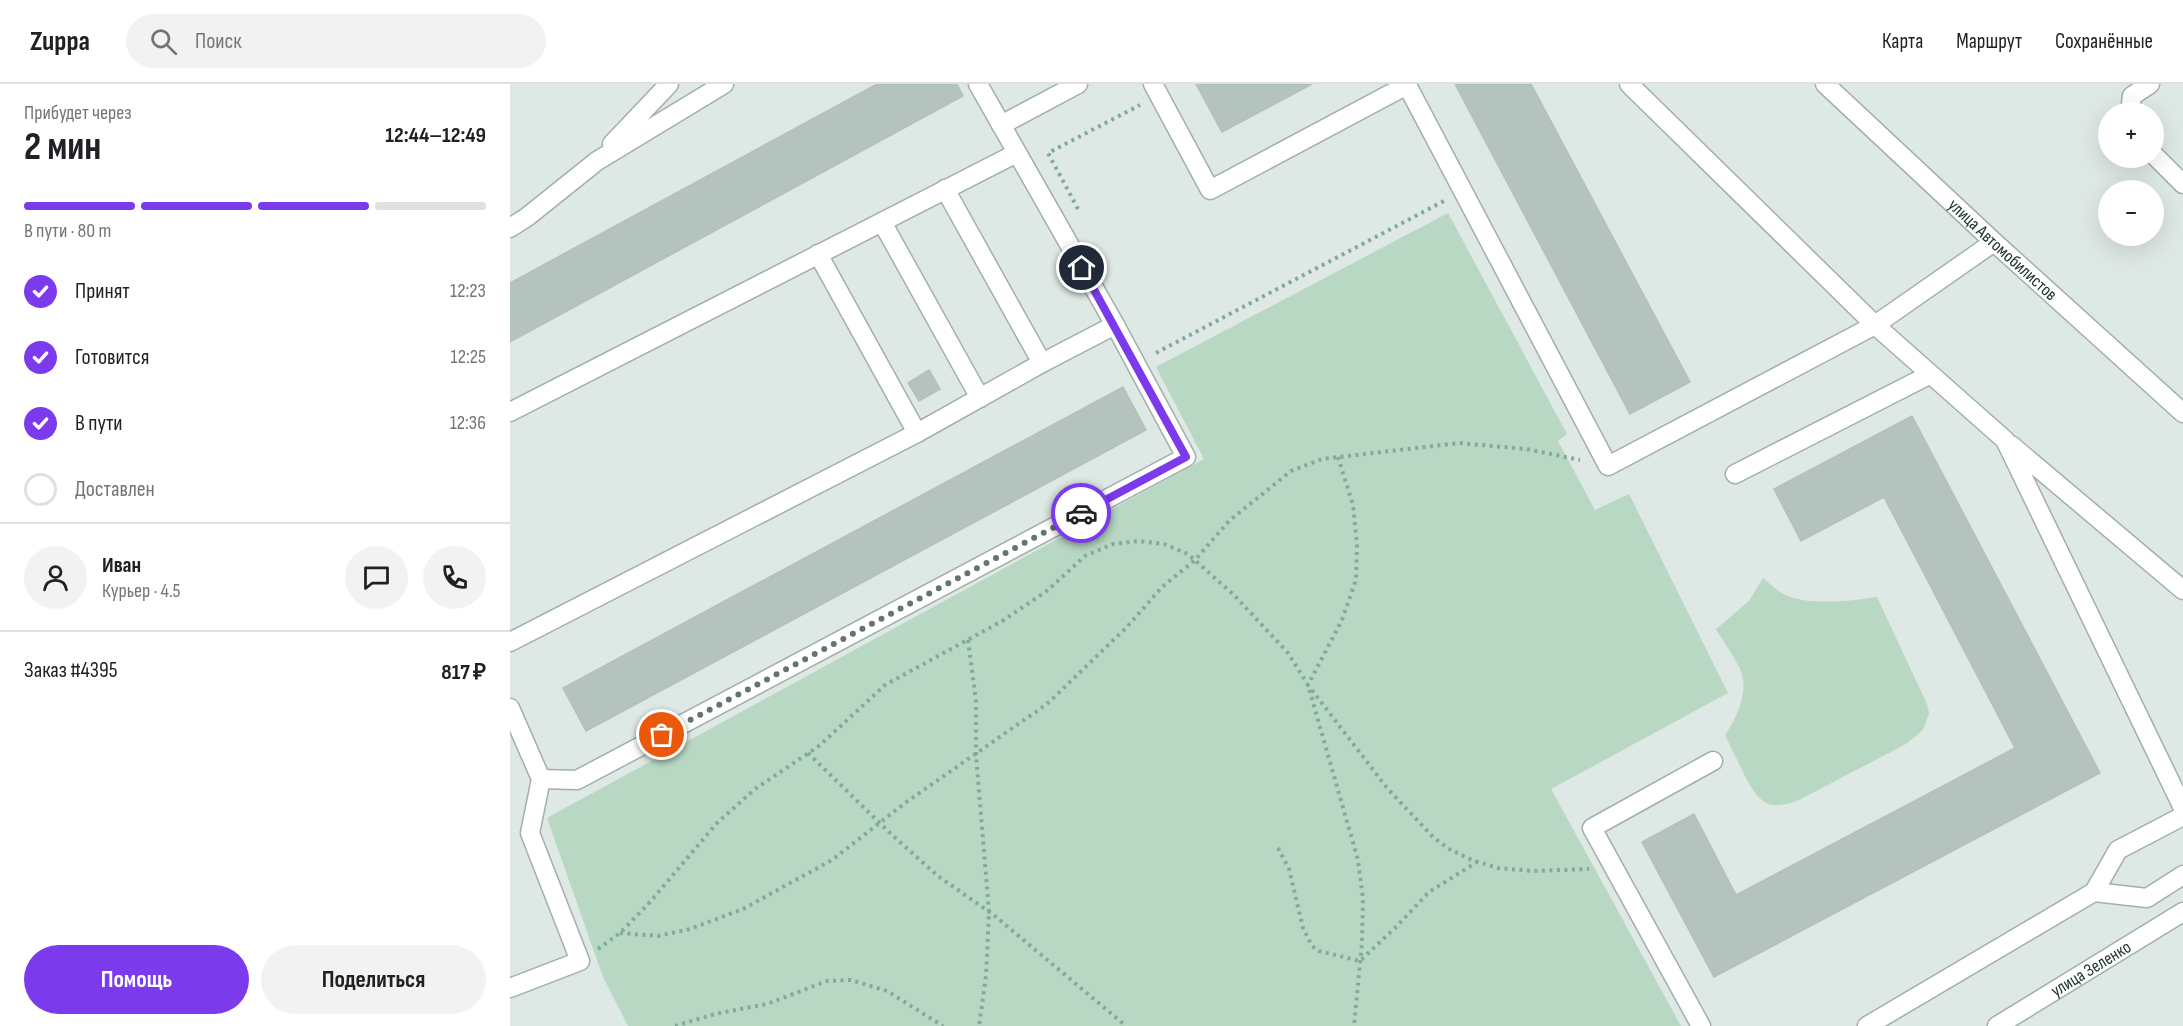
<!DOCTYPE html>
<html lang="ru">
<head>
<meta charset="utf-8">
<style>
	:root { --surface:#fff; --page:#f2f2f2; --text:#202124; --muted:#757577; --line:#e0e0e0; --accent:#7c3aed }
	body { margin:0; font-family:"Sofia Sans Condensed",sans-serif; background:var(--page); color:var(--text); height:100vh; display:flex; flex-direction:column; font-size:22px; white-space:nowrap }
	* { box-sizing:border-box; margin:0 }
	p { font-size:20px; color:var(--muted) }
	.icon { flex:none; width:33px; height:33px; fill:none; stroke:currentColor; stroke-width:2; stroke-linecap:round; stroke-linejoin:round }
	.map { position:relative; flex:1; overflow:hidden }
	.panel { display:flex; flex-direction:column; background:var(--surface); width:510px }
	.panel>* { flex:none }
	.buttons { position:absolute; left:1588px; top:18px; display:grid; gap:12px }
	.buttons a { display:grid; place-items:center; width:66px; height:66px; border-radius:50%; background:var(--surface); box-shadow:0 6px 24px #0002; font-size:30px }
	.pin { position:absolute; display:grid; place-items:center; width:51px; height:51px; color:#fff; margin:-26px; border:3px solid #fff; border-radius:50%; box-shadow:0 2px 6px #0007 }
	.courier { position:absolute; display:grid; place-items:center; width:60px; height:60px; margin:-30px; border:4px solid #7c3aed; border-radius:50%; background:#fff; color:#222; box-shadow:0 2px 8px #0007 }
	.overview em { font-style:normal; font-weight:700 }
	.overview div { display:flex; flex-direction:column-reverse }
	.overview { display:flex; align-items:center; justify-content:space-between; height:102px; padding:0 24px }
	h1 { font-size:39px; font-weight:700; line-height:45px }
	.bar { display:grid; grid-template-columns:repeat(4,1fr); gap:9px 6px; align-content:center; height:72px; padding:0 24px }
	.bar i { height:8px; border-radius:4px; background:var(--line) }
	.bar .on { background:var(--accent) }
	.bar p { grid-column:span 4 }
	.line { display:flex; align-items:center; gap:15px; padding:0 24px; border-top:2px solid var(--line) }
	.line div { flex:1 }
	.round { display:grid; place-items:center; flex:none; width:63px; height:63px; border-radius:32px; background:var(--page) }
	ol { padding:0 24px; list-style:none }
	li { display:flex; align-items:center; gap:18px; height:66px }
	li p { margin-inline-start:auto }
	li .icon { padding:6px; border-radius:50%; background:var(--accent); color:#fff; stroke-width:4 }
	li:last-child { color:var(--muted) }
	li i { width:33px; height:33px; border:3px solid var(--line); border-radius:50% }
	.cta { display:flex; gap:12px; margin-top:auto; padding:12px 24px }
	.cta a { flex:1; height:69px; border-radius:36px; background:var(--accent); color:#fff; font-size:24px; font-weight:700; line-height:69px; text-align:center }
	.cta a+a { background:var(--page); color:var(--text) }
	header { display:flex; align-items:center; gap:36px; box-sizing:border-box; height:84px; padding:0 30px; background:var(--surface); border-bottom:2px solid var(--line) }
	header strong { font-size:28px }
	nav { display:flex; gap:33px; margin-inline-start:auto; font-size:21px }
	.search { width:420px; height:54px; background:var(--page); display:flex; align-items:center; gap:15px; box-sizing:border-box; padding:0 21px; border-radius:33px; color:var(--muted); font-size:22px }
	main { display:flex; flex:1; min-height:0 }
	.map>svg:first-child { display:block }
	.green { fill:#b8d8c3 }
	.building { fill:#b4c3bd; stroke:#b1c1bb; stroke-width:1.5 }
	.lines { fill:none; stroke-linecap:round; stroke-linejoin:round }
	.minor-casing { stroke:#a2afab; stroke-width:21 }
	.path { stroke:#81aa9f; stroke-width:4; stroke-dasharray:3 4.5; stroke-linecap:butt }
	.minor { stroke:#fff; stroke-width:18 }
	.done { stroke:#637570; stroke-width:6; stroke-dasharray:0 10.8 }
	.route { stroke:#7c3aed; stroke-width:8 }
	.labels { text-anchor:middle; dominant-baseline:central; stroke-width:5; stroke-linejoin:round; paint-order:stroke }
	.street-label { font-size:18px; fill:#213732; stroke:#eef5f2 }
</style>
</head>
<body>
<header>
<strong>Zuppa</strong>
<div class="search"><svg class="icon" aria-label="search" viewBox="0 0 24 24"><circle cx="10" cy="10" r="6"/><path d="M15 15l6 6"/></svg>Поиск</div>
<nav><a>Карта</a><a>Маршрут</a><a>Сохранённые</a></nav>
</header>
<main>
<section class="panel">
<div class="overview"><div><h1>2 мин</h1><p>Прибудет через</p></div><em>12:44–12:49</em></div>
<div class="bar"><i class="on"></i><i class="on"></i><i class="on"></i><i></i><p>В пути · 80 m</p></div>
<ol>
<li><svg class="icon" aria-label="check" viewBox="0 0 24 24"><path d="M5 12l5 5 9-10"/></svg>Принят<p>12:23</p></li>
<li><svg class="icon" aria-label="check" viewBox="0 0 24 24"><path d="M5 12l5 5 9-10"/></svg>Готовится<p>12:25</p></li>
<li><svg class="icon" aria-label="check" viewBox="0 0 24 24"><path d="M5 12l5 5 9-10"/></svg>В пути<p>12:36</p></li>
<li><i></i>Доставлен</li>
</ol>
<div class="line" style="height:108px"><a class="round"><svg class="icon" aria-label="person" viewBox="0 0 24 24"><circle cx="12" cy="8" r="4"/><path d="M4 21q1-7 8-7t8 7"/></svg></a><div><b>Иван</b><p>Курьер · 4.5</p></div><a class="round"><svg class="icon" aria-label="chat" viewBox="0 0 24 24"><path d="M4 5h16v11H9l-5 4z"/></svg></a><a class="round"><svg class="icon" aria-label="phone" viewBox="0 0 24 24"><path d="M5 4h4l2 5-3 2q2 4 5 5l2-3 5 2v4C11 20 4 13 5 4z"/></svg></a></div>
<div class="line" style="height:78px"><div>Заказ #4395</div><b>817 ₽</b></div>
<div class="cta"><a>Помощь</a><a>Поделиться</a></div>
</section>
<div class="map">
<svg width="1673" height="942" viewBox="0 0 1673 942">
	<rect width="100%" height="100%" fill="#dee8e4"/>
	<path class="green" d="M938,129L1057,350L1048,357L1085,426L1119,410L1218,609L1041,705L1171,942H118L93,893L37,734L694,375L646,283Z
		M1253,494C1261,501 1268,508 1276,511C1300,522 1341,517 1367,513L1417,620L1419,629L1413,646L1396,660L1289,716C1257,729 1248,717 1234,690C1228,677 1221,664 1215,651C1226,635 1238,610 1232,590C1229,579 1212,556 1206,545L1239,517Z"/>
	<path class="building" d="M367,0H447L453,12L0,258V199Z
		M686,0H802L712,48Z
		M945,0H1021L1180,298L1120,330Z
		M419,286L430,305L409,317L398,299Z
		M613,303L636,346L76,647L53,604Z
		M1402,332L1590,689L1204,893L1132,758L1184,730L1226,811L1505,664L1374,413L1291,457L1264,405Z"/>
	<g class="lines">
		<defs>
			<g id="minor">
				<path d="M643,0L700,106L897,1L1098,382L1365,241L1484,158"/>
				<path d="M1119,0L1365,241L1495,356L1673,724"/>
				<path id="s1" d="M1315,0L1484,158L1673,329"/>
				<path d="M1620,28L1622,12L1640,0"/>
				<path d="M491,41L568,0"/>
				<path d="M102,60L159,0"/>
				<path d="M1644,71L1673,100"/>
				<path d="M435,105L532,279"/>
				<path d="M372,138L470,314"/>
				<path d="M0,144L17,133L87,77L214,0"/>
				<path d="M308,170L407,349"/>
				<path d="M0,328L507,69"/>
				<path d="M1501,361L1673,506"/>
				<path d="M1225,390L1419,291"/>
				<path d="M0,558L407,349L532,279L605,241"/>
				<path d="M0,624L31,695L67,696L676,373L605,241L468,0"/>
				<path d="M1584,808L1608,766L1673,732"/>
				<path d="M0,904L70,877L20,749L31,695"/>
				<path d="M1191,942L1082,744L1203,677"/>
				<path d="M1357,942L1584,808L1637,814L1673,791"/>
				<path id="s2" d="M1487,942L1673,828"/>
			</g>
		</defs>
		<use href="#minor" class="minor-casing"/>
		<path class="path" d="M568,125L538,69L630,21
			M646,269L934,117
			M828,373L843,421L847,461L846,496L832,536L798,601L877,704L923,753L939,765L962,776L988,784L1024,787L1079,785
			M458,556L466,617V671L479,828L476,892L469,942
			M298,669L382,751L428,792L485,832L616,942
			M768,764L779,785L793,844L802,862L809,867L850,877L887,842L919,808L967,778
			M110,849L148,852L180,845L233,825L322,776L395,719L537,620L617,543L652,503L685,476L719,437L781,387L812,375L949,359L1016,365L1070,376
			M88,865L110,849L140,818L207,739L245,705L309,662L375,601L494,536L538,506L575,472L603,460L629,457L654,460L678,470L724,511L778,569L798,601L848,776L853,815L852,859L844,942
			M165,942L205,930L257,920L317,897L341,896L377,907L433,942"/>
		<use href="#minor" class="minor"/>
	</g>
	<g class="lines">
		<path class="done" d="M152,651L571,429"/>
		<path class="route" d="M571,429L676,373L572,184"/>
	</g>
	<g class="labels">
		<g class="street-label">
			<text stroke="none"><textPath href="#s1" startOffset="243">улица Автомобилистов</textPath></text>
			<text stroke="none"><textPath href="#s2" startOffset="110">улица Зеленко</textPath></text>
		</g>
	</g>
</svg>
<div class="buttons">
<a>+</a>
<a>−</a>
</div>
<div class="pin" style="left:152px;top:651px;background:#ea580c"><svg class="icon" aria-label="bag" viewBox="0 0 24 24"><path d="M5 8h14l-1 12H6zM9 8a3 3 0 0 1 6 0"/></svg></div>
<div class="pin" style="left:572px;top:184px;background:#1f2937"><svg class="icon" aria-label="home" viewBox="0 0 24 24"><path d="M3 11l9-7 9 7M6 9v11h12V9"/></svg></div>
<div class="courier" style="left:571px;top:429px"><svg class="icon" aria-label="car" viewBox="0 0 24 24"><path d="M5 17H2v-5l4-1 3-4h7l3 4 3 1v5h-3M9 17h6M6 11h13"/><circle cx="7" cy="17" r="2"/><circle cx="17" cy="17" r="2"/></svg></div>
</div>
</main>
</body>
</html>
